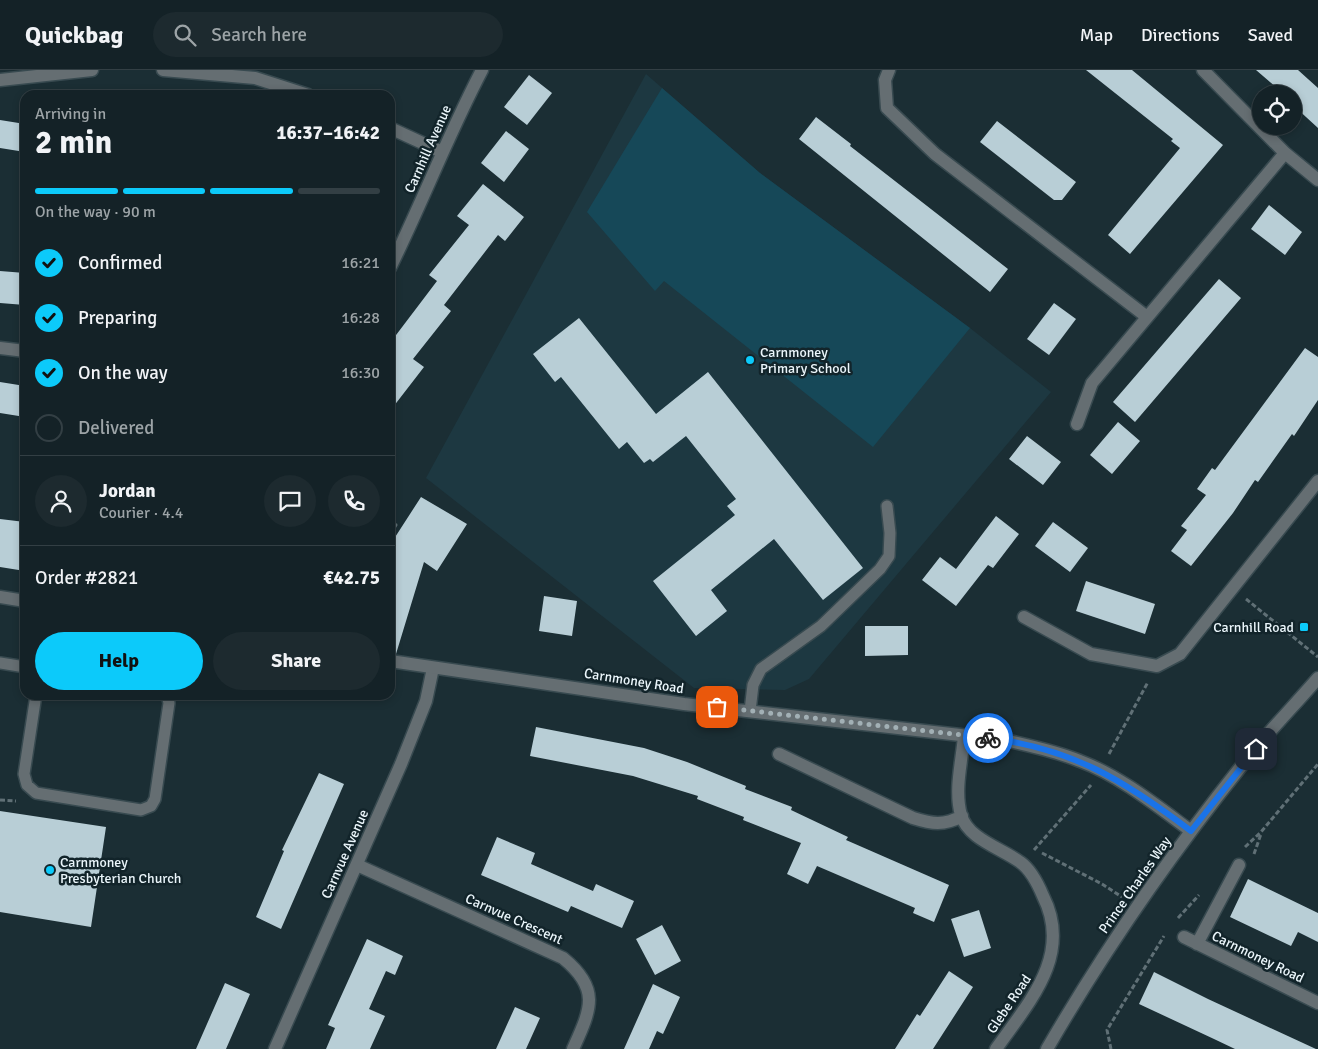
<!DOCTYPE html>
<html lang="en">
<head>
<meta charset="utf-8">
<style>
	:root { --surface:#142227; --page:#1d2a2f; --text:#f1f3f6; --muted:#9da4a7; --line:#333f44; --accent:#0ccafa }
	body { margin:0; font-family:Signika,sans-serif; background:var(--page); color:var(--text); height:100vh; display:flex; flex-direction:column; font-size:19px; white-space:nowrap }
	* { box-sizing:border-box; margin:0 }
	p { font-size:16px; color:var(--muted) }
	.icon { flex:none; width:28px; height:28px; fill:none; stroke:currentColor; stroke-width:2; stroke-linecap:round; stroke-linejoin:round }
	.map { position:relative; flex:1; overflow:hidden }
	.panel { position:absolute; left:20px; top:20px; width:375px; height:610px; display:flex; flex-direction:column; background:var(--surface); border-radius:15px; box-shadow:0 2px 8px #0003,0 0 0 1px var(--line) }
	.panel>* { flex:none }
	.buttons { position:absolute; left:1252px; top:15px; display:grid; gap:10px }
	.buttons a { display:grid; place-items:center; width:50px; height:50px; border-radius:50%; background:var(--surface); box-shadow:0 2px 8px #0003,0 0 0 1px var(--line); font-size:25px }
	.pin { position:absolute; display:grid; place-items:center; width:42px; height:42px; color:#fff; margin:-21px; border-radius:10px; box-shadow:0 2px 8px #0006 }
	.courier { position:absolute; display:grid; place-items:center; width:50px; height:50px; margin:-25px; border:4px solid #1a73e8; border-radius:50%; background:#fff; color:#222; box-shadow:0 1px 6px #0007 }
	.summary em { font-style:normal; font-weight:700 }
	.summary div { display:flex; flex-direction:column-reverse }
	.summary { display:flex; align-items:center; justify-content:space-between; height:85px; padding:0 15px }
	h1 { font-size:32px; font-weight:700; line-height:38px }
	.bar { display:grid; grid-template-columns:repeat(4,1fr); gap:8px 5px; align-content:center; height:60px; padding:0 15px }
	.bar i { height:6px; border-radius:4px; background:var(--line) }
	.bar .current { background:var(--accent) }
	.bar p { grid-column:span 4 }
	.line { display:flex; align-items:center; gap:12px; padding:0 15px; border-top:1px solid var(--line) }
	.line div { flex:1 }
	.round { display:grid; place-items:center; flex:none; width:52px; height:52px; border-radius:26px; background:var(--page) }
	ol { padding:0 15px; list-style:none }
	li { display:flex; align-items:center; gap:15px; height:55px }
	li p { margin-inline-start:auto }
	li .icon { padding:5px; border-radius:50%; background:var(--accent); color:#111; stroke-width:4 }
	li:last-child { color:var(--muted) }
	li i { width:28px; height:28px; border:2px solid var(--line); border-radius:50% }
	.button { display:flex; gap:10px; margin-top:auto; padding:10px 15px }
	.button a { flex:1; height:58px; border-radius:30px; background:var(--accent); color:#111; font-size:20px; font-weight:700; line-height:58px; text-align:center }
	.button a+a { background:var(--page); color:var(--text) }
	header { display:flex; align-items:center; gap:30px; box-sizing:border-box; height:70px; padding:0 25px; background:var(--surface); border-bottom:1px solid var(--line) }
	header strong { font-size:24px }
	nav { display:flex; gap:28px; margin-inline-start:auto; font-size:18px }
	.search { width:350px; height:45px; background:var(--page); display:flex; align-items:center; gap:12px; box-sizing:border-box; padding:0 18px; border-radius:28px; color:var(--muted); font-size:19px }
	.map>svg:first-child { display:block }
	.built { fill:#1d3841 }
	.green { fill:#164858 }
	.building { fill:#b8ced6 }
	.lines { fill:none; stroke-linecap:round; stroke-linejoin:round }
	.service-casing { stroke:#384a50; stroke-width:14 }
	.minor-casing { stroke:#384a50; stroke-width:15 }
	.tertiary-casing { stroke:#384a50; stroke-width:15 }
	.path { stroke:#607076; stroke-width:3; stroke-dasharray:5 2.5; stroke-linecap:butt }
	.service { stroke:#656e72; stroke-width:11 }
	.minor { stroke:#656e72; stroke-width:12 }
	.tertiary { stroke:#656e72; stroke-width:12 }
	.done { stroke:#a2b0b5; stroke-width:5; stroke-dasharray:0 9 }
	.route { stroke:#1a73e8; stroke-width:6 }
	.poi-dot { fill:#0ccafa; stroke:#12242a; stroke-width:2 }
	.labels { text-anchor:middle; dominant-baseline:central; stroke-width:5; stroke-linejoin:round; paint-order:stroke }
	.street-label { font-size:14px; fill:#ebf6fb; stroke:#12242a }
	.poi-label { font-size:14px; fill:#ebf6fb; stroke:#12242a; text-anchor:start }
</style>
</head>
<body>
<header>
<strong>Quickbag</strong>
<div class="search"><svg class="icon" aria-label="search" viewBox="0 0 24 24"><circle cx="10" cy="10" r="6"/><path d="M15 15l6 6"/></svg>Search here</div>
<nav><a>Map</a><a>Directions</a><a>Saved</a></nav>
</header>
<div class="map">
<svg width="1318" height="979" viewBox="0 0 1318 979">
	<rect width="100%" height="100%" fill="#1b2e34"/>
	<path class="built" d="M646,4L760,103L970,258L1051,322L809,609L785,620L694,618L426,408Z"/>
	<path class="green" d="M662,18L760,103L970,258L873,377L664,211L655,221L587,142Z"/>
	<path class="building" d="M1086,0H1132L1223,75L1130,184L1108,165L1180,78L1171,71L1173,69Z
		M1256,0H1298L1318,18V58L1294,36V24H1284Z
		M529,5L552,23L527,55L504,37Z
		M816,47L851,74L850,76L1008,199L990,222L799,69Z
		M0,50L25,54V82L0,78Z
		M997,51L1076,112L1062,130H1054L980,72Z
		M506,61L529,79L504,112L481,93Z
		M483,114L524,147L505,171L498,165L444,235L451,241L413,289L424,297L390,341V273L437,211L429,205L469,155L457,146Z
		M1269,135L1302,162L1285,185L1251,159Z
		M0,201L25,203V235L0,233Z
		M1219,209L1241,228L1135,352L1113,332Z
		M1054,233L1076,249L1049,285L1027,269Z
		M579,248L656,344L708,302L863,498L823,530L774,469L711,520L727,541L696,566L653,511L735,445L727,436L736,429L686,366L653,392L650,389L644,393L627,372L619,379L561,307L555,312L533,284Z
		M1305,278L1318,287V330L1294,366L1292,364L1258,412L1255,410L1233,443L1191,496L1171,481L1187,460L1181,456L1206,425L1197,419L1212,398L1215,400Z
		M0,312L25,316V347L0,343Z
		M1118,352L1140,371L1112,404L1090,385Z
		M1027,366L1061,392L1043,415L1009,389Z
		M421,427L467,454L437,501L424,492L396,584L390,583V475Z
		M996,446L1019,464L993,498L988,495L956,536L922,510L940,487L956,499Z
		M0,449L25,452V501L0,497Z
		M1053,452L1088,478L1070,502L1035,476Z
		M1086,511L1155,534L1145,564L1076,541Z
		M544,526L577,531L572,566L539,561Z
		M865,556H908V585L865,586Z
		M536,657L644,678L687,692L746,716L745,719L792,737L791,740L848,767L846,770L949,815L934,852L913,843L915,838L817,796L808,814L787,804L801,773L743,750L744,747L697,729L698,726L633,706L530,686Z
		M319,703L344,714L281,859L256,847L284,781L282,780Z
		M0,741L106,757L91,857L0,842Z
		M497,767L535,783L531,794L593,821L596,814L634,831L622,858L571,836L568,842L481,805Z
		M1248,809L1318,843V872L1298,862L1291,876L1230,847Z
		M979,840L991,878L964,887L951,849Z
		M662,855L681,891L655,905L636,869Z
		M367,869L403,886L395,905L386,901L369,939L385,946L370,979H326L335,958L328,955Z
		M949,901L973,917L933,979H895L917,944L920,946Z
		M1154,902L1208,929L1316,979H1235L1214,969L1139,934Z
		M225,913L250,924L226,979H196Z
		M653,914L680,927L663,964L657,961L649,979H624Z
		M515,937L540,948L526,979H496Z"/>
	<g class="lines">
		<defs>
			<path id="service" d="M0,593L25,597
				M36,625L24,704L27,715L36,723L141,740L151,736L155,729L169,633L167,625
				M750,641L753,615L761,599L821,556L880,499L889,486L890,463L887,436"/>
			<path id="minor" d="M163,0L255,8L308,25
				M889,0L885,10L887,38L935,84L1147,247
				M1203,0L1285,83L1318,110
				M0,10L92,0
				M390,58L442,82
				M390,198C422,133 448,65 482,0
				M0,278L25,281
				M1077,354L1092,313L1285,83
				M1024,547L1091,584L1157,596L1180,584L1318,411
				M964,666C962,691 954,720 961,745C968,769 1001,778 1020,792C1030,799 1038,814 1043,826C1073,885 1029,932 996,979
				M779,684L913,748C932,754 944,756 962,746
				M357,795L563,888C601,919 591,939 573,979
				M1184,867L1318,933
				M1197,874L1239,795
				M275,979L401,694L426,631L433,598"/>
			<path id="tertiary" d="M0,527L25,531
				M390,591L684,634L1005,670C1030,676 1056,681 1080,691C1120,706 1157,736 1191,761
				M1047,979C1105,879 1171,784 1243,694C1266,664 1293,637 1318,608"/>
		</defs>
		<use href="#service" class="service-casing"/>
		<use href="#minor" class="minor-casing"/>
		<use href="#tertiary" class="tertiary-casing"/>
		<path class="path" d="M390,440L396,455L390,465
			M1246,529L1318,587
			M1109,684L1148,612
			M0,730L16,731
			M1245,777L1261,762L1318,694
			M1034,780L1091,715
			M1042,783L1102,814L1122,827
			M1254,784L1261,764
			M1178,848L1199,825
			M1111,979L1107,960L1164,866"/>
		<use href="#service" class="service"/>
		<use href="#minor" class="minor"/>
		<use href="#tertiary" class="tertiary"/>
	</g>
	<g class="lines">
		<path class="done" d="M717,637L988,668"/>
		<path class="route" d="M988,668C1072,678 1125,711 1191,761L1256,679"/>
	</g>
	<g class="poi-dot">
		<circle cx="750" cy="290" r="5"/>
		<rect x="1299" y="552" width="10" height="10" rx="2.5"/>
		<circle cx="50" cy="800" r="5"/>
	</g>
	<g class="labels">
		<g class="street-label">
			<text transform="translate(428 79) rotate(-66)">Carnhill Avenue</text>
			<text transform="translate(634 611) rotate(9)">Carnmoney Road</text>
			<text transform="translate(345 784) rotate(-66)">Carnvue Avenue</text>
			<text transform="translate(1135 815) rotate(-55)">Prince Charles Way</text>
			<text transform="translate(514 849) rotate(24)">Carnvue Crescent</text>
			<text transform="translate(1258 887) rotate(26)">Carnmoney Road</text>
			<text transform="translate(1009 934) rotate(-56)">Glebe Road</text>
		</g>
		<g class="poi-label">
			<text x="760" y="282">Carnmoney<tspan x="760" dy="16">Primary School</tspan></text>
			<text x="1294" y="557" text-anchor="end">Carnhill Road</text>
			<text x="60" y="792">Carnmoney<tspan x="60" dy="16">Presbyterian Church</tspan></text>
		</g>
	</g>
</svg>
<div class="buttons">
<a><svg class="icon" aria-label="locate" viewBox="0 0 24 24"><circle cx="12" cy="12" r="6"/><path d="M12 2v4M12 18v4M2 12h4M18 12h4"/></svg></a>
</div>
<div class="pin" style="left:717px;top:637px;background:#ea580c"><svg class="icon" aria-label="bag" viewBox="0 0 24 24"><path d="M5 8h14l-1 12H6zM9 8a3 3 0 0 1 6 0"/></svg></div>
<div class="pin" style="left:1256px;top:679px;background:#1f2937"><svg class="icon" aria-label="home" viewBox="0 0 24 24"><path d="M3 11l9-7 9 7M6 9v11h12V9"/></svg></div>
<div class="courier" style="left:988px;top:668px"><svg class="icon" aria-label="bike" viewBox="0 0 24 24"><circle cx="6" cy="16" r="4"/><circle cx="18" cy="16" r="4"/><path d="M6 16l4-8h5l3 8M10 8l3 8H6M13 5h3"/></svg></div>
<section class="panel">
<div class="summary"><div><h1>2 min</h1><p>Arriving in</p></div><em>16:37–16:42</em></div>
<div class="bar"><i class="current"></i><i class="current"></i><i class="current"></i><i></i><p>On the way · 90 m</p></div>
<ol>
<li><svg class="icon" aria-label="check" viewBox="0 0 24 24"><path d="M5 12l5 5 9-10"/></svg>Confirmed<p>16:21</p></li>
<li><svg class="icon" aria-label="check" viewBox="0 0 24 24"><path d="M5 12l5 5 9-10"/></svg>Preparing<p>16:28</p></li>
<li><svg class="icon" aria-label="check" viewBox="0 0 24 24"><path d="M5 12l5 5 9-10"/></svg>On the way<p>16:30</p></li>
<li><i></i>Delivered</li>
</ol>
<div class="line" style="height:90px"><a class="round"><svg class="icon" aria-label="person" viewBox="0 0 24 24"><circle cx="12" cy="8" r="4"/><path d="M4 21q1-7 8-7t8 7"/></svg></a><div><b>Jordan</b><p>Courier · 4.4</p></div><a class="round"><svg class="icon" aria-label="chat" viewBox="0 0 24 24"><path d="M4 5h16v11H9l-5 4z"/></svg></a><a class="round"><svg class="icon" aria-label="phone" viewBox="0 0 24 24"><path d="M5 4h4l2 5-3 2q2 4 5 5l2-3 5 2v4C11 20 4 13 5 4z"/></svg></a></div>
<div class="line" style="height:65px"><div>Order #2821</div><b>€42.75</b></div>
<div class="button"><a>Help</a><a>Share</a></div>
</section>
</div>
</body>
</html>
